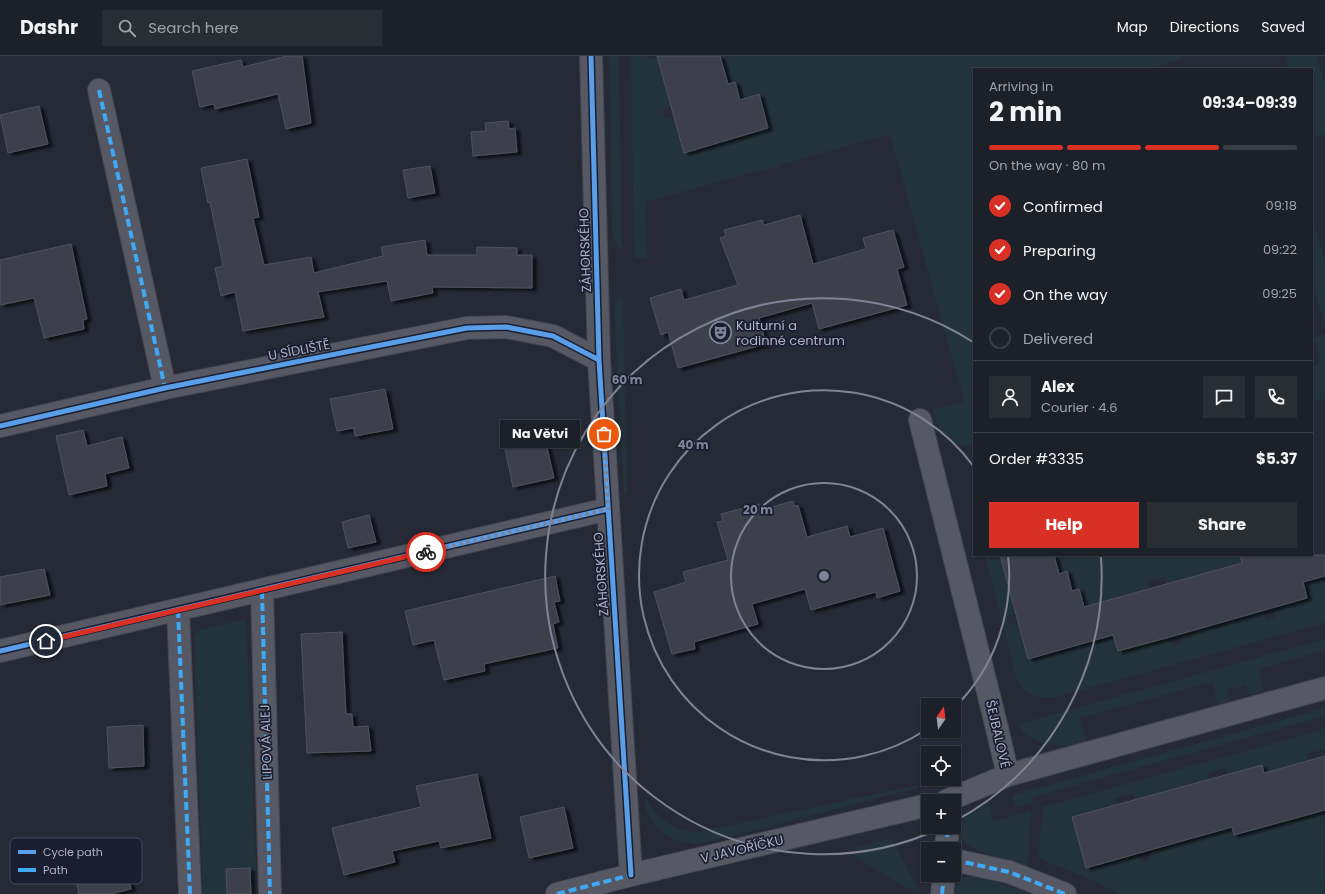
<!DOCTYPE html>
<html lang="en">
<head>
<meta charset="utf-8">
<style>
	:root { --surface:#1c2028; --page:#292d34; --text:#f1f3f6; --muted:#a0a3a8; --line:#3a3e45; --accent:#d93025 }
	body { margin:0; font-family:Poppins,sans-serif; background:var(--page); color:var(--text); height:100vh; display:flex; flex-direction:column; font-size:15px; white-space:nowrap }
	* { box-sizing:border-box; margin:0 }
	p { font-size:13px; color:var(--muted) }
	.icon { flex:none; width:22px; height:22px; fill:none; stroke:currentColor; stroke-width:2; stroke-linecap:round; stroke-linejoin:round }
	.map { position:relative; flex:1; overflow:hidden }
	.drawer { position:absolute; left:973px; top:12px; width:340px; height:488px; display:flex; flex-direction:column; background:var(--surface); border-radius:0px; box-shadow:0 1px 3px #0004,0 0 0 1px var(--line) }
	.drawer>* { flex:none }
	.needle { width:26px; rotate:14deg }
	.buttons { position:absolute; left:921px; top:642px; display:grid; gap:8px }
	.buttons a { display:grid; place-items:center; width:40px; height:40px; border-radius:0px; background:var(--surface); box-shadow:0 1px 3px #0004,0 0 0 1px var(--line); font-size:20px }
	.pin { position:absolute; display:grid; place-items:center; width:34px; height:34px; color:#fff; margin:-17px; border:2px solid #fff; border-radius:50%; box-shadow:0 1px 4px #0007 }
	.courier { position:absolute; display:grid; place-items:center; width:40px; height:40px; margin:-20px; border:3px solid #d93025; border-radius:50%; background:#fff; color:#222; box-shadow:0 1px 5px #0007 }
	.bubble { position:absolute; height:28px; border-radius:0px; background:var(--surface); box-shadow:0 1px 3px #0004,0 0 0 1px var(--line); font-size:13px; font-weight:700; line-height:28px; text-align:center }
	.head em { font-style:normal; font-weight:700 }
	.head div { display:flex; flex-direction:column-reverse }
	.head { display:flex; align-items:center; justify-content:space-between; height:68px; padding:0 16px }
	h1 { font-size:26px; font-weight:700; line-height:30px }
	.bar { display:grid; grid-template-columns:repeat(4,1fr); gap:6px 4px; align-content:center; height:48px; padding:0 16px }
	.bar i { height:5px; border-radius:3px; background:var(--line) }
	.bar .on { background:var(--accent) }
	.bar p { grid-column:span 4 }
	.line { display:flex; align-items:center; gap:10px; padding:0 16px; border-top:1px solid var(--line) }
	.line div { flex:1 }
	.round { display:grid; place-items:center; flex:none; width:42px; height:42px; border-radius:0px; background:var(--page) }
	ol { padding:0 16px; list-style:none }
	li { display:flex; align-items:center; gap:12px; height:44px }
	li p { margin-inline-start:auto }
	li .icon { padding:4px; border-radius:50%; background:var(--accent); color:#fff; stroke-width:4 }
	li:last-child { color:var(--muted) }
	li i { width:22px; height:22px; border:2px solid var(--line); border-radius:50% }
	.action { display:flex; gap:8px; margin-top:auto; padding:8px 16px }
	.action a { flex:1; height:46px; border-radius:0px; background:var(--accent); color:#fff; font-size:16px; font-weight:700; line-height:46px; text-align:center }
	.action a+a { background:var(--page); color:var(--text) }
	header { display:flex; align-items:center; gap:24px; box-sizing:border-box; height:56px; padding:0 20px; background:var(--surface); border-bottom:1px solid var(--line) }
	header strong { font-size:19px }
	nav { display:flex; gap:22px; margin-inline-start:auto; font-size:14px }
	.search { width:280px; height:36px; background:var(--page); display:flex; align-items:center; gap:10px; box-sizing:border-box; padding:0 14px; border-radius:0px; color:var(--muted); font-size:15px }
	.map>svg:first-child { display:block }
	.green { fill:#23333c }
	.building { fill:#3e404c; stroke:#4e515e; filter:url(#shadow) }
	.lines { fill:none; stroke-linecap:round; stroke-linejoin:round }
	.street-casing { stroke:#43454f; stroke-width:24 }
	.street { stroke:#565964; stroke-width:22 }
	.quiet { stroke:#3fa9f5; stroke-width:4; stroke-dasharray:8 4; stroke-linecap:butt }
	.cycleway-casing { stroke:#1a1e30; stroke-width:8 }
	.cycleway { stroke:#5a9eea; stroke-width:5 }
	.done { stroke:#7f8395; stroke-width:4; stroke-dasharray:0 7.2 }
	.route { stroke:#d93025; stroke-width:5 }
	.ring { fill:none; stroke:#7f8395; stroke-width:2 }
	.labels { text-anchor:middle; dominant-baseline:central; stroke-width:3.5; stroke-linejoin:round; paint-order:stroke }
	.street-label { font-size:13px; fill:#afb3c8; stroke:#1a1e30 }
	.poi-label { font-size:13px; fill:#afb3c8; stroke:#1a1e30; text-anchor:start }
	.key { fill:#1a1e30; stroke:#474b5e; stroke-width:1 }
	.key-label { font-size:11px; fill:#afb3c8 }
	.centre { fill:#7f8395; stroke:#1a1e30; stroke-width:2 }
	.ring-label { font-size:12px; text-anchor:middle; font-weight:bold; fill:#7f8395; stroke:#1a1e30; stroke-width:3.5; stroke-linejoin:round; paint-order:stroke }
</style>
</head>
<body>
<header>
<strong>Dashr</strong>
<div class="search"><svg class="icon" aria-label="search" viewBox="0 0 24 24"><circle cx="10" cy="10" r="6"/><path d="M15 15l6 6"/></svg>Search here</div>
<nav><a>Map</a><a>Directions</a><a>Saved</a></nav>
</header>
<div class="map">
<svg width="1325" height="838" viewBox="0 0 1325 838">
	<defs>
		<filter id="shadow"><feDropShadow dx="4.5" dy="2.5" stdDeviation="1" flood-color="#0009"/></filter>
	</defs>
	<rect width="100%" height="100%" fill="#262a36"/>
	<path class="green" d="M609,0H619L622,196C616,189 613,183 612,174Z
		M631,0H647L648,3L657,1L671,51L662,54L665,63L674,61L684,96L768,72L759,39L740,44L728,28L720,0H1183L1182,3L1146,13H974V391C969,390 963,390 958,389C943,384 937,368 933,354L964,345L891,82L886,79L780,109V111L773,113L772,111L646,146L647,203L634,202Z
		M1286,0H1317L1325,27V79L1312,82V13H1289Z
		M1312,159L1325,205V270L1312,225Z
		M621,239L623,242L627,438H624L614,251L617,242Z
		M1325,277V342L1312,346V318L1315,313L1314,310L1317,309L1320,305L1314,282L1324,279Z
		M985,499H988L990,505L1001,502L1016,557L1007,560L1010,569L1019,567L1029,603L1113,579L1118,595L1170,581L1172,590L1182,587L1179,578L1263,555L1266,564L1276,562L1273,552L1307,542L1303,526L1325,520V567L1052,642C1031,641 1027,640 1016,621Z
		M1054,499H1244L1242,507L1166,528L1164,521L1147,526L1148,533L1084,551L1072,535L1067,515L1059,518Z
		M246,563L257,838H251L250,812L226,813L227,838H203L194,580L199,574Z
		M1325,583V594L1259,613L1264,635L1249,639L1246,629L1227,634L1230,645L1218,648L1212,626L1080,662L1087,685C1068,691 1043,692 1026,678C1023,676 1021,672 1019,668Z
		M1325,652V660L1033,741L1034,746L1015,752L1012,739Z
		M1325,673V695L1324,693L1307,698L1308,704L1264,717L1261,709L1228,718L1226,711L1208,717L1210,723L1135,744L1132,737L1114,743L1141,806L1150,804L1148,795L1232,771L1235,781L1244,778L1242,768L1325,754L1324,838H1120L1090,823L1038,802L1043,751Z
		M917,729L918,732L708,786C702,787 695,788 689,787C666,785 648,767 644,745L647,744C652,757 674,774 689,776C695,776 702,775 708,774Z
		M989,745L993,765L1031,755L1028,810C1013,805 970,796 962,783C958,778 958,771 962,766C968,757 978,748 989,745Z
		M891,782L920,836C903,834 870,809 854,799L855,792Z
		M977,819L1031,838H951C953,824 965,821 977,819Z"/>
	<path class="building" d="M287,0H302L311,67L286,73L278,38L215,53L214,48L200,51L192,15L241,4L243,11Z
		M657,0H720L728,28L735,26L740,44L759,38L768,72L684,97Z
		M39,50L48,88L8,97L0,59Z
		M508,65L509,73L515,72L517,96L473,100L471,76L486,75L485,67Z
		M247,103L259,161L253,162L264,209L311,201L314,217L383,200L381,191L425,184L427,199H477V191L517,192V199H532V232L432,231L433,237L391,245L387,225L318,236L324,261L243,275L235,236L221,240L215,212L223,210L210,146L208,147L201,112Z
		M430,110L435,137L408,142L403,114Z
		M800,159L813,208L866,193L863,182L893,174L904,211L897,213L907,249L819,273L812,247L759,262L766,288L678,312L668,276L661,279L650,242L681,233L684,244L738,229L720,182L726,180L724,174L762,164L764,169Z
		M71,188L87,263L83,264L84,273L44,282L34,242L0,249V204Z
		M385,333L393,373L355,380L354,372L337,375L330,343Z
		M83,374L87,390L122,381L129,412L105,418L107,430L69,439L56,380Z
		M544,378L554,422L513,431L504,388Z
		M793,445L795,450L798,449L807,481L847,470L850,481L883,472L900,535L877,542L876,536L811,554L805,533L752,548L758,568L694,586L695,593L672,598L654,536L686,526L683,516L728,504L717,466L723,465L721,458L759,448L761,454Z
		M369,459L376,486L348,492L342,466Z
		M1000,499H1054L1059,518L1067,515L1072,535L1079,533L1084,551L1242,507L1240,499H1325V520L1303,526L1307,542L1170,581L1118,595L1113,579L1028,603Z
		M44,513L50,539L0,549V521Z
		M555,520L560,545L554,546L559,566L553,568L558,592L484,608L485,615L444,624L434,584L413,589L405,555Z
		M342,576L346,658H352L353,671L368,670L371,695L307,697L301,578Z
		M143,669L144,710L109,712L107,671Z
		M1325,700V754L1234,779L1232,771L1086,812L1072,761L1262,709L1264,717Z
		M477,718L491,782L441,792L439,785L392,795L395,806L344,819L332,772L421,751L416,730Z
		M564,751L573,792L529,802L520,761Z
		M121,787L131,833L111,838H79L70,799Z
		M250,812L251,838H227L226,813Z"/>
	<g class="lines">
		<defs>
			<path id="street" d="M591,0L599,304L631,819
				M99,34L165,332
				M920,364L995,664L1008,719
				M0,370L165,332L467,272L506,271L553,280L599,304
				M262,535L270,838
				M178,554L190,838
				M0,595L608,453
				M946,745L1008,719L1325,632
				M946,793L948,771
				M954,804L1009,816L1065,838
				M557,838L631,819L928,749
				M942,838L944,819"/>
		</defs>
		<use href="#street" class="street-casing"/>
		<use href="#street" class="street"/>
		<path class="quiet" d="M99,34L165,332
			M262,535L270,838
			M178,554L190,838
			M950,745V744
			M946,793L948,771
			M954,804L1009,816L1065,838
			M557,838L631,819
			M942,838L944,819"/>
		<defs>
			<path id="cycleway" d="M591,0L599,304L631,819
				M0,370L165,332L467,272L506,271L553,280L599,304
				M0,595L608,453"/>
		</defs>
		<use href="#cycleway" class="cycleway-casing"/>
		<use href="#cycleway" class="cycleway"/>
	</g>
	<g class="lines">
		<path class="done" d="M426,496L608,453L604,378"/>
		<path class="route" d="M46,585L426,496"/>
	</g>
	<g class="ring">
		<circle cx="824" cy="520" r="93"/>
		<path d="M927 673A185 185 0 1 1 974 411M1008 499A185 185 0 0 1 955 651"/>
		<path d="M941 772A278 278 0 1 1 973 286M1101 501A278 278 0 0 1 955 765"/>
	</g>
	<defs>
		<symbol id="theatre-ring" viewBox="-11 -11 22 22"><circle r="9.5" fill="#1a1e30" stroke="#7f8395" stroke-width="1.5"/><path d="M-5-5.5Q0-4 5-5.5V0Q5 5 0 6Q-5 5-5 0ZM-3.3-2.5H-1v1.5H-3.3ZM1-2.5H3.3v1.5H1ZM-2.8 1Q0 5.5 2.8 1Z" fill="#7f8395"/></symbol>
	</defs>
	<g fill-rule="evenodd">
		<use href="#theatre-ring" x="708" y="264" width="25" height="25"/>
	</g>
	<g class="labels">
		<g class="street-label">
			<text transform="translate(585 194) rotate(-92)">ZÁHORSKÉHO</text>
			<text transform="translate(299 294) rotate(-11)">U SÍDLIŠTĚ</text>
			<text transform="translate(601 518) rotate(-94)">ZÁHORSKÉHO</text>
			<text transform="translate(998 678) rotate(77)">ŠEJBALOVÉ</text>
			<text transform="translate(266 686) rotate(-92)">LIPOVÁ ALEJ</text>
			<text transform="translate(742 793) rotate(-13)">V JAVOŘÍČKU</text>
		</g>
		<g class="poi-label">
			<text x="736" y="269">Kulturní a<tspan x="736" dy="15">rodinné centrum</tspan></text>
		</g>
	</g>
	<rect x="10" y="782" width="132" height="46" rx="6" class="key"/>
	<rect x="18" y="794" width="18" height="4" fill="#5a9eea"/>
	<rect x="18" y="812" width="18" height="4" fill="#3fa9f5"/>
	<g class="key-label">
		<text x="43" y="800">Cycle path</text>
		<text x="43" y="818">Path</text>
	</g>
	<circle cx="824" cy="520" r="6" class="centre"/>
	<g class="ring-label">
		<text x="627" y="328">60 m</text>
		<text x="693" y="393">40 m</text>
		<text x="758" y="458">20 m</text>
	</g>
</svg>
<div class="buttons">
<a><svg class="needle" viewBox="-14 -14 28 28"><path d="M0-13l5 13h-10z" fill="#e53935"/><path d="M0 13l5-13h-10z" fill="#a0a3a8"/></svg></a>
<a><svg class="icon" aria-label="locate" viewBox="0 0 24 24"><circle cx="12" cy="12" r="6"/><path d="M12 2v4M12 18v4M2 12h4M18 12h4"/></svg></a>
<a>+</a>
<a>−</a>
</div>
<div class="pin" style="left:604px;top:378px;background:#ea580c"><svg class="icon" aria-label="bag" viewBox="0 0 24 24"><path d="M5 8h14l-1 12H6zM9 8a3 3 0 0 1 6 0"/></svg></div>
<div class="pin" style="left:46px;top:585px;background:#1f2937"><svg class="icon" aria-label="home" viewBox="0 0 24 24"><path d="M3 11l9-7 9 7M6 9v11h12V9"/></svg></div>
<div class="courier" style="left:426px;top:496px"><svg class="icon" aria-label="bike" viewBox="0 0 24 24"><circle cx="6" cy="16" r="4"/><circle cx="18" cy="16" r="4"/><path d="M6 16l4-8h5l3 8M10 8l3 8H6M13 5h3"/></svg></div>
<div class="bubble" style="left:500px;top:364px;width:80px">Na Větvi</div>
<section class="drawer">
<div class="head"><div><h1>2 min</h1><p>Arriving in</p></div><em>09:34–09:39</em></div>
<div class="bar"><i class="on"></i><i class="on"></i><i class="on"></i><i></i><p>On the way · 80 m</p></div>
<ol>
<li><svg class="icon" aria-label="check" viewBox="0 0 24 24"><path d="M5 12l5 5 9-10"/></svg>Confirmed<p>09:18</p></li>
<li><svg class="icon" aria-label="check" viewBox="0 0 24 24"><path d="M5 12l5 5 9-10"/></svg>Preparing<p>09:22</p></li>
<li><svg class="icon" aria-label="check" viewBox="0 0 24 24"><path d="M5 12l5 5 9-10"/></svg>On the way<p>09:25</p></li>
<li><i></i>Delivered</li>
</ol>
<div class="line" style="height:72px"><a class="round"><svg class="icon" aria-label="person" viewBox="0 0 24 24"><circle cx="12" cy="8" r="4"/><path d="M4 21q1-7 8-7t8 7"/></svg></a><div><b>Alex</b><p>Courier · 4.6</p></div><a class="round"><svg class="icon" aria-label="chat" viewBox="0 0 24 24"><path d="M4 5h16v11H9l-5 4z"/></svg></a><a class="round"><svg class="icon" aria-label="phone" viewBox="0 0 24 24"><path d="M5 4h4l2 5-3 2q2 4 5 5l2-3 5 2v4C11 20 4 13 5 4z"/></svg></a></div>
<div class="line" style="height:52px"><div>Order #3335</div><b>$5.37</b></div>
<div class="action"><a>Help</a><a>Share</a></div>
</section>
</div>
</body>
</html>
